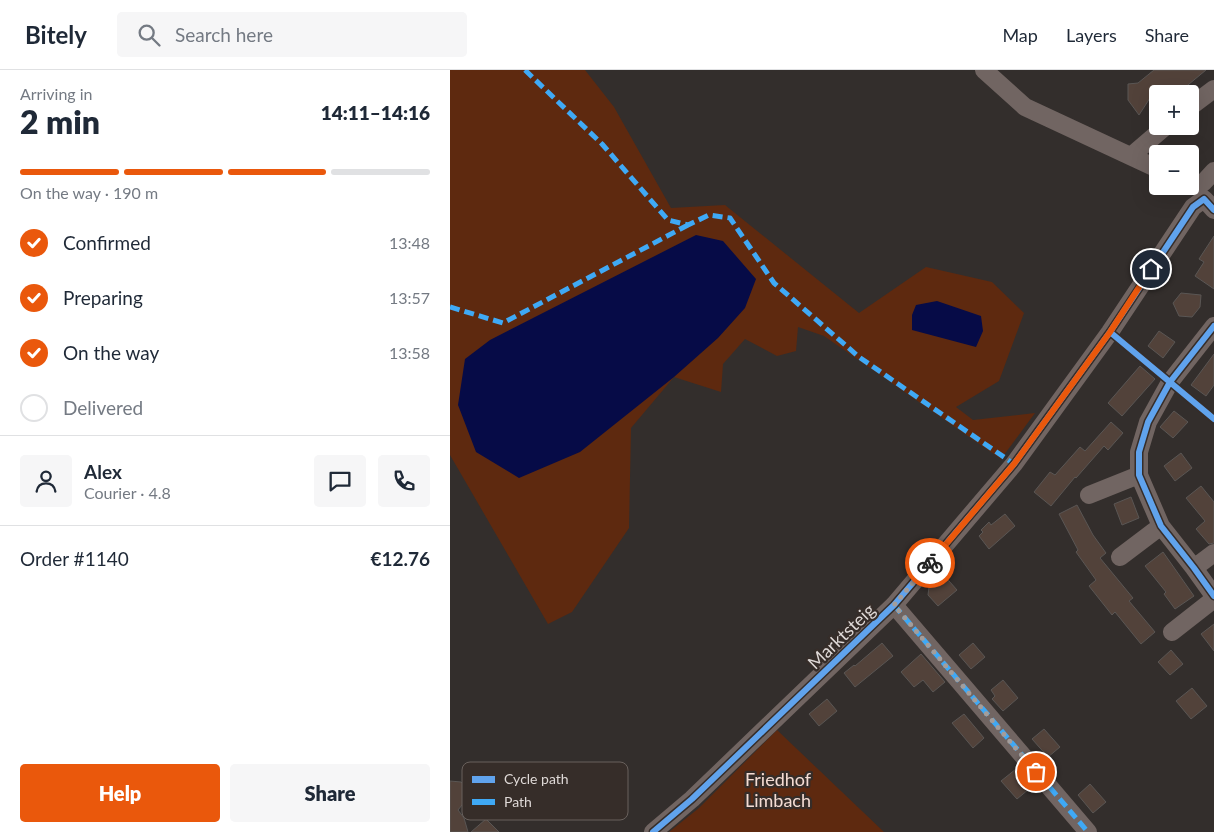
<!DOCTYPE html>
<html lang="en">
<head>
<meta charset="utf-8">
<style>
	:root { --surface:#fff; --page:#f6f6f7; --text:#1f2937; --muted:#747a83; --line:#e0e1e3; --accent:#ea580c }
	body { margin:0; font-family:Lato,sans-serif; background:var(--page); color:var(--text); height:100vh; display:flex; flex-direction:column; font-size:19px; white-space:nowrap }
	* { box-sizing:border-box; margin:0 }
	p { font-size:16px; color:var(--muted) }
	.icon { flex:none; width:28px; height:28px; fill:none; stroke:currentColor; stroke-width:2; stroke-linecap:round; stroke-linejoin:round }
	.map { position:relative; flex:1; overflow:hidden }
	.sheet { display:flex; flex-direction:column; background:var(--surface); width:450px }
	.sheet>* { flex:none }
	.fabs { position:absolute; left:699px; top:15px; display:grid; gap:10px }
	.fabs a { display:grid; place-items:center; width:50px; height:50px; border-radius:5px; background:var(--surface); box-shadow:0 5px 20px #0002; font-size:25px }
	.pin { position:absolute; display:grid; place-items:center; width:42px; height:42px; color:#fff; margin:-21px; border:2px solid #fff; border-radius:50%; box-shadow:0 1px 5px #0007 }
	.courier { position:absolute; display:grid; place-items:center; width:50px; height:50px; margin:-25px; border:4px solid #ea580c; border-radius:50%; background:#fff; color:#222; box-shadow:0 1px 6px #0007 }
	.head em { font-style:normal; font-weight:800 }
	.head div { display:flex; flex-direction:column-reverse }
	.head { display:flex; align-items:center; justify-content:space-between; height:85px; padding:0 20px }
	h1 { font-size:32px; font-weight:800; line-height:38px }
	.bar { display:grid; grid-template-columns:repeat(4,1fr); gap:8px 5px; align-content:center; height:60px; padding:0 20px }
	.bar i { height:6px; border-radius:4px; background:var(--line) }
	.bar .current { background:var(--accent) }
	.bar p { grid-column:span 4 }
	.line { display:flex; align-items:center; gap:12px; padding:0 20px; border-top:1px solid var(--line) }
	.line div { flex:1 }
	.round { display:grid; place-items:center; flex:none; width:52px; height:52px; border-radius:5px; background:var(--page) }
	ol { padding:0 20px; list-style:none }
	li { display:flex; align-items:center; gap:15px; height:55px }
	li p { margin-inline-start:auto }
	li .icon { padding:5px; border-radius:50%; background:var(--accent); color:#fff; stroke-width:4 }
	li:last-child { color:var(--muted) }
	li i { width:28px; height:28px; border:2px solid var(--line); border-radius:50% }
	.primary-button { display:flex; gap:10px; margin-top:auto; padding:10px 20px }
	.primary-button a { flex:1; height:58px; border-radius:5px; background:var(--accent); color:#fff; font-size:20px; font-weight:800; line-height:58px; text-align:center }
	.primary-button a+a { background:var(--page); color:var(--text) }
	header { display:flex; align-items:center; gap:30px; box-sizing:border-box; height:70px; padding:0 25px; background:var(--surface); border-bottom:1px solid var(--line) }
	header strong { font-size:24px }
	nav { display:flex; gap:28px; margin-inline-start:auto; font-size:18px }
	.search { width:350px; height:45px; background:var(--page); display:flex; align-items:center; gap:12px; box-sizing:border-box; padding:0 18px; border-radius:5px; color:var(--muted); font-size:19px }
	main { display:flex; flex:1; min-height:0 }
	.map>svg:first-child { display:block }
	.green { fill:#5e290f }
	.water { fill:#060b47 }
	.building { fill:#52423a; stroke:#5a5654 }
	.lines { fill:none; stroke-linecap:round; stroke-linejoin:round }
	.path { stroke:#6c6460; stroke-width:2.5; stroke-dasharray:1 4; stroke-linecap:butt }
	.minor { stroke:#716562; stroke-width:18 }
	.quiet { stroke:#3fa9f5; stroke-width:5; stroke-dasharray:10 5; stroke-linecap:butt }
	.cycleway-casing { stroke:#362d29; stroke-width:9 }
	.cycleway { stroke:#60a3ed; stroke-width:6 }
	.done { stroke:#a39d9b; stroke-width:5; stroke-dasharray:0 9 }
	.route { stroke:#ea580c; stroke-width:6 }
	.labels { text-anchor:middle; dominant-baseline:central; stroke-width:4.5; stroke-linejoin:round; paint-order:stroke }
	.street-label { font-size:18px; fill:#dfd9d7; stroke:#362d29 }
	.park-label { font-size:18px; fill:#f4dcd3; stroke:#362d29 }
	.key { fill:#362d29; stroke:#69615d; stroke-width:1 }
	.key-label { font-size:14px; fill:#dfd9d7 }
</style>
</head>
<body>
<header>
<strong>Bitely</strong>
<div class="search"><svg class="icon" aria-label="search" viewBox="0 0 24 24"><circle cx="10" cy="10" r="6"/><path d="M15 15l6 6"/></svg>Search here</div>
<nav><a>Map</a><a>Layers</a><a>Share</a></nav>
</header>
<main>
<section class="sheet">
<div class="head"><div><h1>2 min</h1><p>Arriving in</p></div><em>14:11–14:16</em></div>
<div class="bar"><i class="current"></i><i class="current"></i><i class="current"></i><i></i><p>On the way · 190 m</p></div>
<ol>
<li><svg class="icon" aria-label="check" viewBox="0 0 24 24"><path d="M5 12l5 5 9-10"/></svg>Confirmed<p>13:48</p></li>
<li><svg class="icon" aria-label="check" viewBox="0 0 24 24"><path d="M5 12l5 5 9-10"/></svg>Preparing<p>13:57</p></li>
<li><svg class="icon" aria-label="check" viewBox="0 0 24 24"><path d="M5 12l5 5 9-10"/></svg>On the way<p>13:58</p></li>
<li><i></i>Delivered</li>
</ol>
<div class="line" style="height:90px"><a class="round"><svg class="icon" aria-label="person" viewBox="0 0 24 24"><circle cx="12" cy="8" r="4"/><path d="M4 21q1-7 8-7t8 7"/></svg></a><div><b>Alex</b><p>Courier · 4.8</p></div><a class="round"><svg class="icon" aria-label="chat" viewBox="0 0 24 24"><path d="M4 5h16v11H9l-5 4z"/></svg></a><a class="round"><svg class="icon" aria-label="phone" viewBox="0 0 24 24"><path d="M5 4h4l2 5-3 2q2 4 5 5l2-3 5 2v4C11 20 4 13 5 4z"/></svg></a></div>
<div class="line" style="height:65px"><div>Order #1140</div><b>€12.76</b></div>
<div class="primary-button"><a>Help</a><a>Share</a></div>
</section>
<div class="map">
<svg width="764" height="762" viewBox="0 0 764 762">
	<rect width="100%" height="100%" fill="#332e2c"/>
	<path class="green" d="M0,0H135L164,37L221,138L275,135L409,243L476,197L542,212L574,243L549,311L506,337L523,350L585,343L551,389L374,266L348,257L346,281L327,286L295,269L273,294L271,322L224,307L181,358L179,458L122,542L98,554L0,385Z
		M327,660L434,762H219L249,738Z"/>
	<path class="water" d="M246,165L273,171L306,209L295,238L268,268L224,307L130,382L69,408L26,382L8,335L15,289L40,270Z
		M487,231L531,246L533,261L526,277L462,260V245L466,235Z"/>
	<path class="building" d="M704,0H756L727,24H708V37L700,28L689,45L678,30V14L688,13Z
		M764,166V219L745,206L754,192L749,189Z
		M731,223L751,225L750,237L742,247L729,246L723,233Z
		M709,261L725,272L713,288L698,276Z
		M764,284V315L756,326L741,315Z
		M690,296L705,309L672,346L658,333Z
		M724,341L738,352L723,368L710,357Z
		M661,352L673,363L658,380L654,376L626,408L625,407L601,436L584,422L600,402L605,405L630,377L635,381Z
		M731,383L742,398L725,411L714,396Z
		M751,416L764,432V473L759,474L746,459L755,451L736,428Z
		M681,427L689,448L672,455L664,434Z
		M627,435L643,465L656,483L650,488L683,528L679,531L705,562L691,574L665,542L662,545L639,516L646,510L626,482L628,480L609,444Z
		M555,444L565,456L539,479L529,466L533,462L531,460L539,452L541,455Z
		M713,482L744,526L725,539L714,524L716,522L695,496Z
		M492,503L507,520L488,536L478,525L479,517Z
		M764,554V581L751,564Z
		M432,573L443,586L405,617L394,603L404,595L405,596Z
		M523,573L535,587L521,599L509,585Z
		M721,580L733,594L720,605L708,592Z
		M471,584L495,612L483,622L473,610L464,617L451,602Z
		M553,610L568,628L553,641L542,629L545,626L541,620Z
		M742,618L757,636L741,649L726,631Z
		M377,629L387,641L369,656L359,644Z
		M514,644L534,668L523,678L502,653Z
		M594,659L610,677L598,687L582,669Z
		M566,699L578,713L576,715L579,719L567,729L551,711Z
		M0,711L11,712L17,718L18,726L16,730L8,740L14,748L18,762H0Z
		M640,714L656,732L643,743L628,725Z
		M36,749L49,762H21Z"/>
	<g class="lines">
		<path class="path" d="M670,270L708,302
			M732,322L764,349"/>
		<path class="minor" d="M534,0L575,37L708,99
			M740,37L764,19
			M681,86L716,56
			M740,115L753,113L764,101
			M764,256L720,312L698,352L689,382V405L711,456L744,498L764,526
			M639,425L689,405
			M670,487L711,456
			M744,498L764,483
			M444,535L638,762
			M722,562L764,529
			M203,762L242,729L444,535L564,394L660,262L743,137L754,129L764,140"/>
		<path class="quiet" d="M75,0L152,74L218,150L238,155L259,145L280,148L324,213L409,287L564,394
			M0,237L53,253L238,155
			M444,535L638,762"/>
		<defs>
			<path id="cycleway" d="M764,256L720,312L698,352L689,382V405L711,456L744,498L764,526
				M660,262L764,349
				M203,762L242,729L444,535L564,394L660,262L743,137L754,129L764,140"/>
		</defs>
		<use href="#cycleway" class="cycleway-casing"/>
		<use href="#cycleway" class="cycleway"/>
	</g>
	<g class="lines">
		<path class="done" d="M480,493L444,535L586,702"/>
		<path class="route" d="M480,493L564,394L660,262L701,199"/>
	</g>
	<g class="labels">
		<g class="street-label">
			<text transform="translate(391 566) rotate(-44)">Marktsteig</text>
		</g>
		<g class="park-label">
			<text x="328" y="709">Friedhof<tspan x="328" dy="21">Limbach</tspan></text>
		</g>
	</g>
	<rect x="12" y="692" width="166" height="58" rx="8" class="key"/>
	<rect x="22" y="706" width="23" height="7" fill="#60a3ed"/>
	<rect x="22" y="729" width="23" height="6" fill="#3fa9f5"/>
	<g class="key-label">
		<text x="54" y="714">Cycle path</text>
		<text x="54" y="737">Path</text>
	</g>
</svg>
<div class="fabs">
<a>+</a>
<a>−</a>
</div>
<div class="pin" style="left:586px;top:702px;background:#ea580c"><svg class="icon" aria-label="bag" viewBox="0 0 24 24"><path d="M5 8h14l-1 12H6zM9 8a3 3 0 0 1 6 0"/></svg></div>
<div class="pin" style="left:701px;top:199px;background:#1f2937"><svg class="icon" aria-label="home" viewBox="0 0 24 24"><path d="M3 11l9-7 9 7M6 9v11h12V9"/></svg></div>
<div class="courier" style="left:480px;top:493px"><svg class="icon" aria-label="bike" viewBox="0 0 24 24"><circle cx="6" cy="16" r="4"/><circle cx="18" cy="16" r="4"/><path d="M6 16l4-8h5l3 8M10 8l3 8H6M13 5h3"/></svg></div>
</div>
</main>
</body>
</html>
